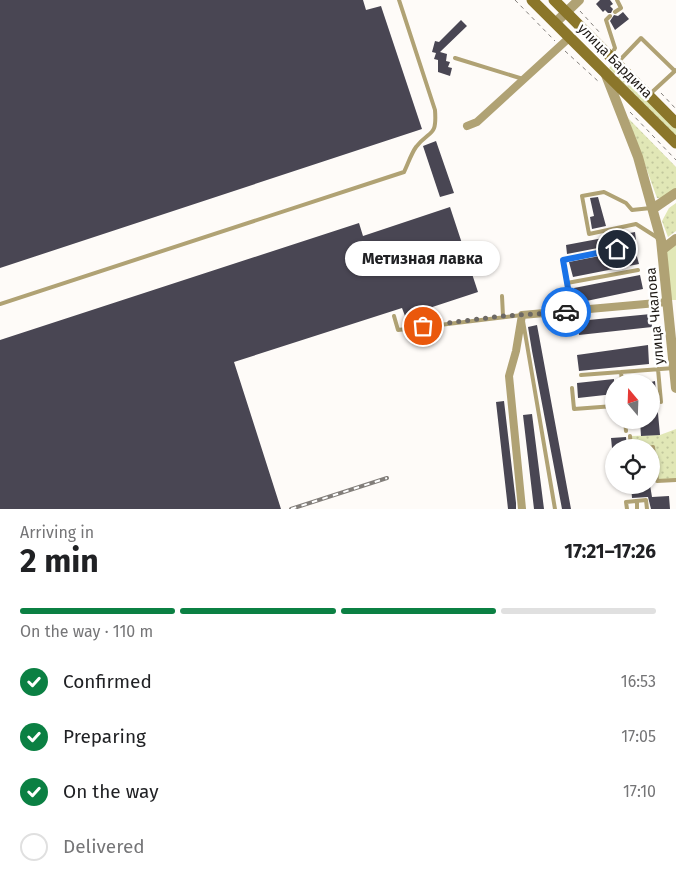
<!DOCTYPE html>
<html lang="en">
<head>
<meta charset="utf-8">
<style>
	:root { --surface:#fff; --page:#f2f2f2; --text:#202124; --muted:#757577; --line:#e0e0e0; --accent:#0b8043 }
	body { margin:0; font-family:"Fira Sans",sans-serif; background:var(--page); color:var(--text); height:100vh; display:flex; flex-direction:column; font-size:19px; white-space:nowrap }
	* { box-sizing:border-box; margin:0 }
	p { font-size:16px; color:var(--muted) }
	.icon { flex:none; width:28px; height:28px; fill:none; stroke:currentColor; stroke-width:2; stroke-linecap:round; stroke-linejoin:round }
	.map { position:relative; height:509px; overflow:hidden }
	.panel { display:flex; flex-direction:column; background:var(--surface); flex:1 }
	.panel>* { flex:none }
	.needle { width:32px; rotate:341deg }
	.tools { position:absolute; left:605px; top:374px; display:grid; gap:10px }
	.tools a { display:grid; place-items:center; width:55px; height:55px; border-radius:50%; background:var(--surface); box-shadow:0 1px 4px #0004; font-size:25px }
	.pin { position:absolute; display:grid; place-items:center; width:42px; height:42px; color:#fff; margin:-21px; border:2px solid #fff; border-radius:50%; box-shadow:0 1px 5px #0007 }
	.courier { position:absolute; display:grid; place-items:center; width:50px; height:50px; margin:-25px; border:4px solid #1a73e8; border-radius:50%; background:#fff; color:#222; box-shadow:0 1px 6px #0007 }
	.bubble { position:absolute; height:35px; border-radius:18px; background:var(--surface); box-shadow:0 1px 4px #0004; font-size:16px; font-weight:700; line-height:35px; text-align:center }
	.overview em { font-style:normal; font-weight:700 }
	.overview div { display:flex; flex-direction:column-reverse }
	.overview { display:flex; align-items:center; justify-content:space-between; height:85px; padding:0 20px }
	h1 { font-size:32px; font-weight:700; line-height:38px }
	.bar { display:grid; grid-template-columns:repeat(4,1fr); gap:8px 5px; align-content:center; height:60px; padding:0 20px }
	.bar i { height:6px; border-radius:4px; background:var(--line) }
	.bar .current { background:var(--accent) }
	.bar p { grid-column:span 4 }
	ol { padding:0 20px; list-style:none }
	li { display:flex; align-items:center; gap:15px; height:55px }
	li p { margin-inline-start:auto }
	li .icon { padding:5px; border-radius:50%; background:var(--accent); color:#fff; stroke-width:4 }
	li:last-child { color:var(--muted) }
	li i { width:28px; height:28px; border:2px solid var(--line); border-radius:50% }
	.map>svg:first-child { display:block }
	.grass { fill:url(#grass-dots) }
	.park { fill:#e1e7b6 }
	.building { fill:#494653 }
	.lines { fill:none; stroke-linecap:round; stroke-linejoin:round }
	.path { stroke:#84807c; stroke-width:1; stroke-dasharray:4 4; stroke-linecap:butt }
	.service { stroke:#b0a274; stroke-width:4 }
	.minor { stroke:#b0a274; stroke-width:8 }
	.tertiary { stroke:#b0a274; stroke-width:10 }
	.secondary { stroke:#8b762a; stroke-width:11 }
	.rail-casing { stroke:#827e7a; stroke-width:4 }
	.rail { stroke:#fff; stroke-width:2; stroke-dasharray:5.5; stroke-linecap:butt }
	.done { stroke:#6c6864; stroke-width:5; stroke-dasharray:0 9 }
	.route { stroke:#1a73e8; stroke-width:6 }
	.labels { text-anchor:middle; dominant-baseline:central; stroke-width:5; stroke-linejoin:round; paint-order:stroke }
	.street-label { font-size:14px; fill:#1e1915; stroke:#fff }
</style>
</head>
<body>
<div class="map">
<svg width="676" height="509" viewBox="0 0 676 509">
	<defs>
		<pattern id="grass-dots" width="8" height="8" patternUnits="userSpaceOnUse" patternTransform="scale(1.25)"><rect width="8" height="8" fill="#e1e7b6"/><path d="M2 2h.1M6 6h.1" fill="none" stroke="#c1c69c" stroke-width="1.8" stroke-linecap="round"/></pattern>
	</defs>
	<rect width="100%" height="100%" fill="#fefbf8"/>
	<path class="grass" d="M613,64L676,128V136L609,68Z
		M628,118L676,167V190L665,199L657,198Z
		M676,203V231L668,237L662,221L669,208Z
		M676,429V479L658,480L654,446L632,447L631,436L660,435Z"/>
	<path class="park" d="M676,242V300H670L665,250Z"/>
	<path class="building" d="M0,0H363L366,10L381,6L422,129L0,268Z
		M600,0H610L613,4L610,6L613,9L611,13H608L605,10L603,12L596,4Z
		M623,12L629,19L615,30L610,21L614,15L618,16Z
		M461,20L467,26L440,52L447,54L446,61L450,62L448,67L452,68L450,76L438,72V60L434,59L436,53L432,52L435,41L439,42Z
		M436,141L454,193L440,197L423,146Z
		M598,197L606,226L592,229L590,217L594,216L590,198Z
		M450,207L478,292L405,316L402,308L234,362L281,509H0V340L359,223L363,236Z
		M635,232L636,240L634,241L567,254L566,245Z
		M635,249L639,264L573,277L569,262Z
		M640,275L643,289L577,303L574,288Z
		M651,314L652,327L579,335L578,321Z
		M537,325L571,509H562L532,351L528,327Z
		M648,345L649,364L579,371L577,355Z
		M614,379V394L578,398L577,383Z
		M655,381L660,435L641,436L640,420H651V382Z
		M504,401L516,503V509H508L496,402Z
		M532,414L544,509H534L523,415Z
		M626,437L627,448H612L611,438Z
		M631,485H650L652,497L669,496L670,509H651L648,497L632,498Z"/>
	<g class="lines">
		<path class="path" d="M515,0L555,41
			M580,11L601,34
			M565,51L599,82
			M661,93L676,109
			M630,112L676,160"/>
		<path class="service" d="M615,12L621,8L617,0
			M610,16L606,20L615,48L611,55
			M455,58L523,79
			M618,62L641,38L675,71
			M650,94L676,70
			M651,208L632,210L626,203L604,192L582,196L589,234L636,224L658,238
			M567,283L638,270
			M502,296L503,316
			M0,304L404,172C408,164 411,154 416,147C430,129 437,138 435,110L399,0
			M573,311L563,260L635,245
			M394,316L398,330L522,315
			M523,321L555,509
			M658,369L661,402
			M581,375L621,372
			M622,382L621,372L674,368
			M572,388L574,409L614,406
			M625,420L626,431
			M630,436L631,448
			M650,448L653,447L657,481L676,480
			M637,501V509
			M627,509L626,502L646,500L647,509"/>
		<path class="minor" d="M467,126L477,122L570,37
			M522,509L509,376L516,351L522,315L668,302"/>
		<path class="tertiary" d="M555,23L579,0
			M606,75L638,157L661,240L676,388
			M654,208L676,193
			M663,249L676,239"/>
		<path class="secondary" d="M532,0L676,143
			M554,0L676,123"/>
		<defs>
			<path id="rail" d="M291,509L387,478"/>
		</defs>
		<use href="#rail" class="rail-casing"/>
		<use href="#rail" class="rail"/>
	</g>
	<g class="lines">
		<path class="done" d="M423,326L503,316L566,312"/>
		<path class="route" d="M566,312L572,311L563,260L617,249"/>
	</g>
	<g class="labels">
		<g class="street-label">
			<text transform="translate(615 61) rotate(45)">улица Бардина</text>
			<text transform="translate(655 316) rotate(-95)">улица Чкалова</text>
		</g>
	</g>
</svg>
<div class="tools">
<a><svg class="needle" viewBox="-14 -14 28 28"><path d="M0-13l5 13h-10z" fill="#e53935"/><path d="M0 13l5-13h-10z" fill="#757577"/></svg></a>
<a><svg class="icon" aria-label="locate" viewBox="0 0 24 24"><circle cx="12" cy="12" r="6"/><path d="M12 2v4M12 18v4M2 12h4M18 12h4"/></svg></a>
</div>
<div class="pin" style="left:423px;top:326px;background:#ea580c"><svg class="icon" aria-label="bag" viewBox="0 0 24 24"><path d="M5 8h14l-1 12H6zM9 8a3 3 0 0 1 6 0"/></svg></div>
<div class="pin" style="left:617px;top:249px;background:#1f2937"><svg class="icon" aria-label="home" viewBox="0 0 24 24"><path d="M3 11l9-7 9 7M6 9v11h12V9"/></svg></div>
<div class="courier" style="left:566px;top:312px"><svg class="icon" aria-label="car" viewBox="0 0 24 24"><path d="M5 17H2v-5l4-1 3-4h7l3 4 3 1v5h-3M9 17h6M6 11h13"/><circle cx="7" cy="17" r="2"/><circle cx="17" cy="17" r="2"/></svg></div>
<div class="bubble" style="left:345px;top:241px;width:155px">Метизная лавка</div>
</div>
<section class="panel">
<div class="overview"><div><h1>2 min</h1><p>Arriving in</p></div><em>17:21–17:26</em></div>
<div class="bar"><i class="current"></i><i class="current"></i><i class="current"></i><i></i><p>On the way · 110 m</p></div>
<ol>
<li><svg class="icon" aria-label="check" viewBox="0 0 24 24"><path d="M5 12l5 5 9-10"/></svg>Confirmed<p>16:53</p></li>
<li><svg class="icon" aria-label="check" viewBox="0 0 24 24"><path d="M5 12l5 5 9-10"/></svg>Preparing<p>17:05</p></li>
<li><svg class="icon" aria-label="check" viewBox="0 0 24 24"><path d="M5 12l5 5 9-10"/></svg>On the way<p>17:10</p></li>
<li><i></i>Delivered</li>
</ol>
</section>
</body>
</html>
